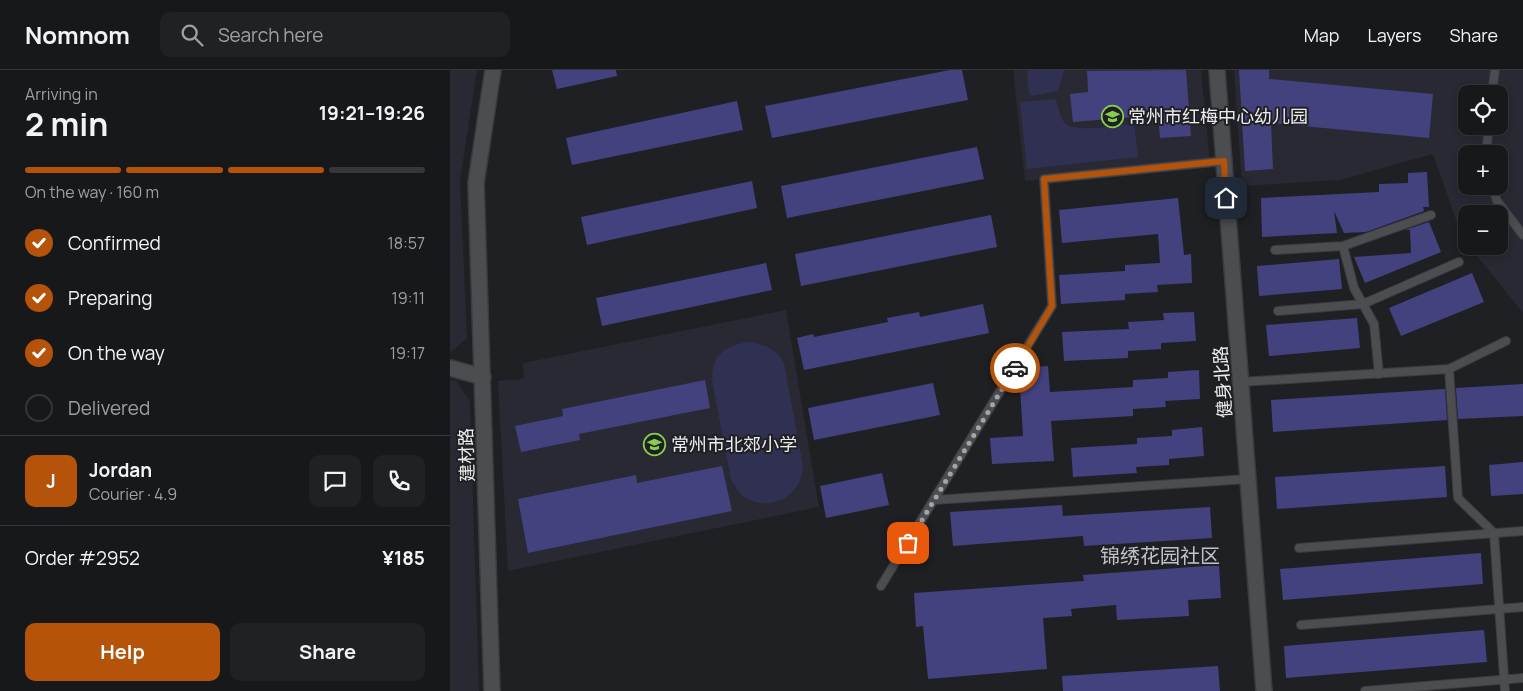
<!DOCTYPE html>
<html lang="en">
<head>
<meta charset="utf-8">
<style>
	:root { --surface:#17181a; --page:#202123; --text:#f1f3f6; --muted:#9ea0a2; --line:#363739; --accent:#b45309 }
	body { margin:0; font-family:Manrope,"Noto Sans SC",sans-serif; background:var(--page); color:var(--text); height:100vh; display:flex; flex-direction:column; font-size:19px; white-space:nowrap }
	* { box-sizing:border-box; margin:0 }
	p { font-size:16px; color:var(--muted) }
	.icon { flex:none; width:28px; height:28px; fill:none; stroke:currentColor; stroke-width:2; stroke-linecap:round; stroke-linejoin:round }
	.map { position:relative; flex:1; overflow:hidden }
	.sheet { display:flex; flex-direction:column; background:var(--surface); width:450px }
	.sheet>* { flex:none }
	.fabs { position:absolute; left:1008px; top:15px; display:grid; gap:10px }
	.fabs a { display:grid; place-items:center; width:50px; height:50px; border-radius:10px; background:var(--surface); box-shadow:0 2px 8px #0003,0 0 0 1px var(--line); font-size:25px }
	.pin { position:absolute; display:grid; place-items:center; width:42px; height:42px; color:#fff; margin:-21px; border-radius:10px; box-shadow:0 2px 8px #0006 }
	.courier { position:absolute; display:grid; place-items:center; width:50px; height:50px; margin:-25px; border:4px solid #b45309; border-radius:50%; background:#fff; color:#222; box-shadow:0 1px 6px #0007 }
	.head em { font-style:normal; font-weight:700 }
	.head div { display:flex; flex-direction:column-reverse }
	.head { display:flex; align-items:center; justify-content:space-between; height:85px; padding:0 25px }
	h1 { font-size:32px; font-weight:700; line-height:38px }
	.bar { display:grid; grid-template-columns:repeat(4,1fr); gap:8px 5px; align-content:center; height:60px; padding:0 25px }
	.bar i { height:6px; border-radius:4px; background:var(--line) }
	.bar .active { background:var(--accent) }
	.bar p { grid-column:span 4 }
	.line { display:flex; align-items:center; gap:12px; padding:0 25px; border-top:1px solid var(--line) }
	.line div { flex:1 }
	.round { display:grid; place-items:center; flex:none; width:52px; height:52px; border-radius:10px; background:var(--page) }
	ol { padding:0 25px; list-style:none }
	li { display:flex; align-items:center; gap:15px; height:55px }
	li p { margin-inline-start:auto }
	li .icon { padding:5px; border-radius:50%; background:var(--accent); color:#fff; stroke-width:4 }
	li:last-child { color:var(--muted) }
	li i { width:28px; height:28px; border:2px solid var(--line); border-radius:50% }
	.primary-button { display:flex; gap:10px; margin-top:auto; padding:10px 25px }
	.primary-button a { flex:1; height:58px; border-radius:10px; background:var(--accent); color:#fff; font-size:20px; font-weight:700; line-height:58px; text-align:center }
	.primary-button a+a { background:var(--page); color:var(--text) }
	header { display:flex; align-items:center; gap:30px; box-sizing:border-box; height:70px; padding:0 25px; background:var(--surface); border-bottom:1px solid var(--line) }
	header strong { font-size:24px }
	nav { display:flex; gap:28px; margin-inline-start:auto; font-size:18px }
	.search { width:350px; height:45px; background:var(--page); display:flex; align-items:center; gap:12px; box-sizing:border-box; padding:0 18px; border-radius:10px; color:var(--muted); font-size:19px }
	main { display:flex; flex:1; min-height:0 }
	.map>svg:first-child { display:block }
	.built { fill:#282932; fill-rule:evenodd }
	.green { fill:#303052 }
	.building { fill:#44417f }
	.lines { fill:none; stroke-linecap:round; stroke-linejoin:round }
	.lane-casing { stroke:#3b3b3f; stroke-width:10 }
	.street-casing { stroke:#3b3b3f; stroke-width:18 }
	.secondary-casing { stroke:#3b3b3f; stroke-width:18 }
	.lane { stroke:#4c4d51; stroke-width:8 }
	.street { stroke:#4c4d51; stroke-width:15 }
	.secondary { stroke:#4c4d51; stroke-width:15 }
	.done { stroke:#a4a5a8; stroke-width:5; stroke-dasharray:0 9 }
	.route { stroke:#b45309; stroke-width:6 }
	.labels { text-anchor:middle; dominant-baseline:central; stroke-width:4; stroke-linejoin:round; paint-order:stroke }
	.poi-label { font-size:18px; fill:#ececef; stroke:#1f2023; text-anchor:start }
	.street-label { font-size:18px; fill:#ececef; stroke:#1f2023 }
	.quarter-label { font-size:20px; fill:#c1c2c7; stroke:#1f2023 }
</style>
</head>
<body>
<header>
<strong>Nomnom</strong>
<div class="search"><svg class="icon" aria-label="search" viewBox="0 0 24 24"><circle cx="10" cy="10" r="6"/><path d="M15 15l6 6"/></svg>Search here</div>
<nav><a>Map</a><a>Layers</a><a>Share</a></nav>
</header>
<main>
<section class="sheet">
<div class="head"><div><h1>2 min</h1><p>Arriving in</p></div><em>19:21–19:26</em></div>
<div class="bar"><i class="active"></i><i class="active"></i><i class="active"></i><i></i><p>On the way · 160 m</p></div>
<ol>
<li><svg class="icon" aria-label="check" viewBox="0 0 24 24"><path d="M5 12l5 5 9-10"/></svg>Confirmed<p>18:57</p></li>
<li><svg class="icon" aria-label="check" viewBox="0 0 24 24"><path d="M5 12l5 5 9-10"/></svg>Preparing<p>19:11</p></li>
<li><svg class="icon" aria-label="check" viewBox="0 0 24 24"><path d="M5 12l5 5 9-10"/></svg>On the way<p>19:17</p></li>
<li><i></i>Delivered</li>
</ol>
<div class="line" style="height:90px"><b class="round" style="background:var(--accent);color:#fff">J</b><div><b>Jordan</b><p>Courier · 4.9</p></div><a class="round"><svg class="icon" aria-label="chat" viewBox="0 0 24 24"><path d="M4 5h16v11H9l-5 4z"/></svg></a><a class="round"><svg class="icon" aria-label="phone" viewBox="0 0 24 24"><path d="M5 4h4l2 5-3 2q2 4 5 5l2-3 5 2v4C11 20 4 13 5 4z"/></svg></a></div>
<div class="line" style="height:65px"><div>Order #2952</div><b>¥185</b></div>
<div class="primary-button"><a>Help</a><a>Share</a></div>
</section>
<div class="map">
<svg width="1073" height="621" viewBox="0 0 1073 621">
	<rect width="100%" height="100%" fill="#1f2023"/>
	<path class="built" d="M0,0H27L10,111L17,268L0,283Z
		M563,0H751L760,93L575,111Z
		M784,0H1073V243L1019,176H1049V144H1016V173L1012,167L983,84L890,110L792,116ZM1016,24H1049V56H1016ZM1016,84H1049V116H1016Z
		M336,240L369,437L58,501L48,311L74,309L73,293Z
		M0,309L6,311L20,331L29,621H0Z"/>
	<path class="green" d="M577,0H614L608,21L582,26L579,24Z
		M605,29C610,37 608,47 616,54C628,63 669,55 684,54L688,87L577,99L570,32Z
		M298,272C315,275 326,278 334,293L353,396C352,423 326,441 300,430C291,427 286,418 281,410L262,310C262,284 275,276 298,272Z"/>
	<path class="building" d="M102,0H166L167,6L107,19Z
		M500,0H512L518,30L322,68L315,36Z
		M736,0L741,66L710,68L708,45L623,52L620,24L638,22L637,1Z
		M789,0H819V9L983,24L979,68L821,53L823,99L795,101Z
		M287,31L293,60L122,95L116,68Z
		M527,77L534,109L337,148L331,116Z
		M977,102L979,137H973L974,141L916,162L894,163L884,141L887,163L812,167L811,128L929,122V114L958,113V103Z
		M302,111L307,138L137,175L131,147Z
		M728,128L734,185L741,184L742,213L707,215L708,222L675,224V230L611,234L609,205L675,201V195L710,193L708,164L612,173L609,140Z
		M541,145L547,177L351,216L345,184Z
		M979,152L991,182L915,213L904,187L961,183L960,160H955Z
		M889,189L892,219L809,226L807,196Z
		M316,193L322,220L152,256L146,228Z
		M1022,203L1034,232L951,266L939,238Z
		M533,234L539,263L354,300L347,268L363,264L364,267L438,252L437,248L469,242L470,247Z
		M744,242L746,271L711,273V279L678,281V288L614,291L612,262L679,259L678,252L714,250L713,243Z
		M907,248L910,278L819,286L816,255Z
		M598,296L600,322L683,317V310L718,308V302L749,300L750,329L715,331L716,337L683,339V346L601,351L604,391L542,394L540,368L573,366L569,301L571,298Z
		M255,310L260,338L129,364L130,370L71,382L65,356L113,346L112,339Z
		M483,313L490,345L364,370L358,338Z
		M1073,314V346L1008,349L1006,318Z
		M995,319L997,350L823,362L821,330Z
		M752,357L754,386L719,389V395L686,397L687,403L623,407L621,378L687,374V368L722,366V360Z
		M1073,392V424L1041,426L1039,395Z
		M272,396L282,441L78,483L68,429L186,405L187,413Z
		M995,396L997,427L827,439L825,407Z
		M432,403L439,435L376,448L370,416Z
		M612,435L613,446L760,437L762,468L634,476L633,466L503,476L500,442Z
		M1031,483L1033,514L833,530L830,499Z
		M769,495L771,528L738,530L739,546L667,550L666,535L621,539L622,546L593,548L597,599L478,609L473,556L466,557L464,523L634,511L633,505Z
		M1034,560L1037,592L836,608L834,576Z
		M768,596L770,621H613L612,606Z"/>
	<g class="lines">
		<defs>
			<path id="lane" d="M1042,24L1045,0
				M1036,84L1039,56
				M1042,116L1047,131L1073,165
				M893,176L904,218L924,254L929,304
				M825,180L893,176L981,145
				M828,241L913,234L1009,192
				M999,299L1008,428L1044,463L1055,621
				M790,312L999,299L1056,271
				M484,430L798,409
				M849,478L1073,461
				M431,516L602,236L594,109L774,91
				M851,555L1073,537
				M915,621L1073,608"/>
			<path id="street" d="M0,298L33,307
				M42,621L26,113L43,0"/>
			<path id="secondary" d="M767,0L814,621"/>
		</defs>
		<use href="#lane" class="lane-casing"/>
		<use href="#street" class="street-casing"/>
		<use href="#secondary" class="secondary-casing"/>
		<use href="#lane" class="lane"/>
		<use href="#street" class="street"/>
		<use href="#secondary" class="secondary"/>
	</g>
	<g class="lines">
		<path class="done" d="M458,473L565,298"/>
		<path class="route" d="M565,298L602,236L594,109L774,91L776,128"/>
	</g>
	<defs>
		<symbol id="school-ring" viewBox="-11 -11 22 22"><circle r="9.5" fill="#1f2023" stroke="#87cf4b" stroke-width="1.5"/><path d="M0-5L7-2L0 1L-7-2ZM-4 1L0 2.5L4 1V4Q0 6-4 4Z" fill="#87cf4b"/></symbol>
	</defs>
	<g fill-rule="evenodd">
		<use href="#school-ring" x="650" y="34" width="25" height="25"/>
		<use href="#school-ring" x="192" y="362" width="25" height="25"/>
	</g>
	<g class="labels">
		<g class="poi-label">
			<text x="678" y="46">常州市红梅中心幼儿园</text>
			<text x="221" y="374">常州市北郊小学</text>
		</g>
		<g class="street-label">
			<text transform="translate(772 312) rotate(-94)">健身北路</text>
			<text transform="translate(16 385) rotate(-92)">建材路</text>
		</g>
		<g class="quarter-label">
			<text x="710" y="485">锦绣花园社区</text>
		</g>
	</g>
</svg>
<div class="fabs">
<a><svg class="icon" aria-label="locate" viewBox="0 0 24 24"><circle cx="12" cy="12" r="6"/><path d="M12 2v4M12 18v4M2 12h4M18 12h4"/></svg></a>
<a>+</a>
<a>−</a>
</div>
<div class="pin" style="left:458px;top:473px;background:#ea580c"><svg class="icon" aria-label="bag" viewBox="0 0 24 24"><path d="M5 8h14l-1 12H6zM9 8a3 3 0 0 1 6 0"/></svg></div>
<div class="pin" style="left:776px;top:128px;background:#1f2937"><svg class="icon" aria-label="home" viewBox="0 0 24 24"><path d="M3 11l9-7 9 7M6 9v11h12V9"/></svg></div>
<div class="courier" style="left:565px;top:298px"><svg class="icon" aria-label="car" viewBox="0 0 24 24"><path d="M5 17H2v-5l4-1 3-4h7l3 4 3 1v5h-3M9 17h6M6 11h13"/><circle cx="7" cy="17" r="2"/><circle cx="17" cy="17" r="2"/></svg></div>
</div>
</main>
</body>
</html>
